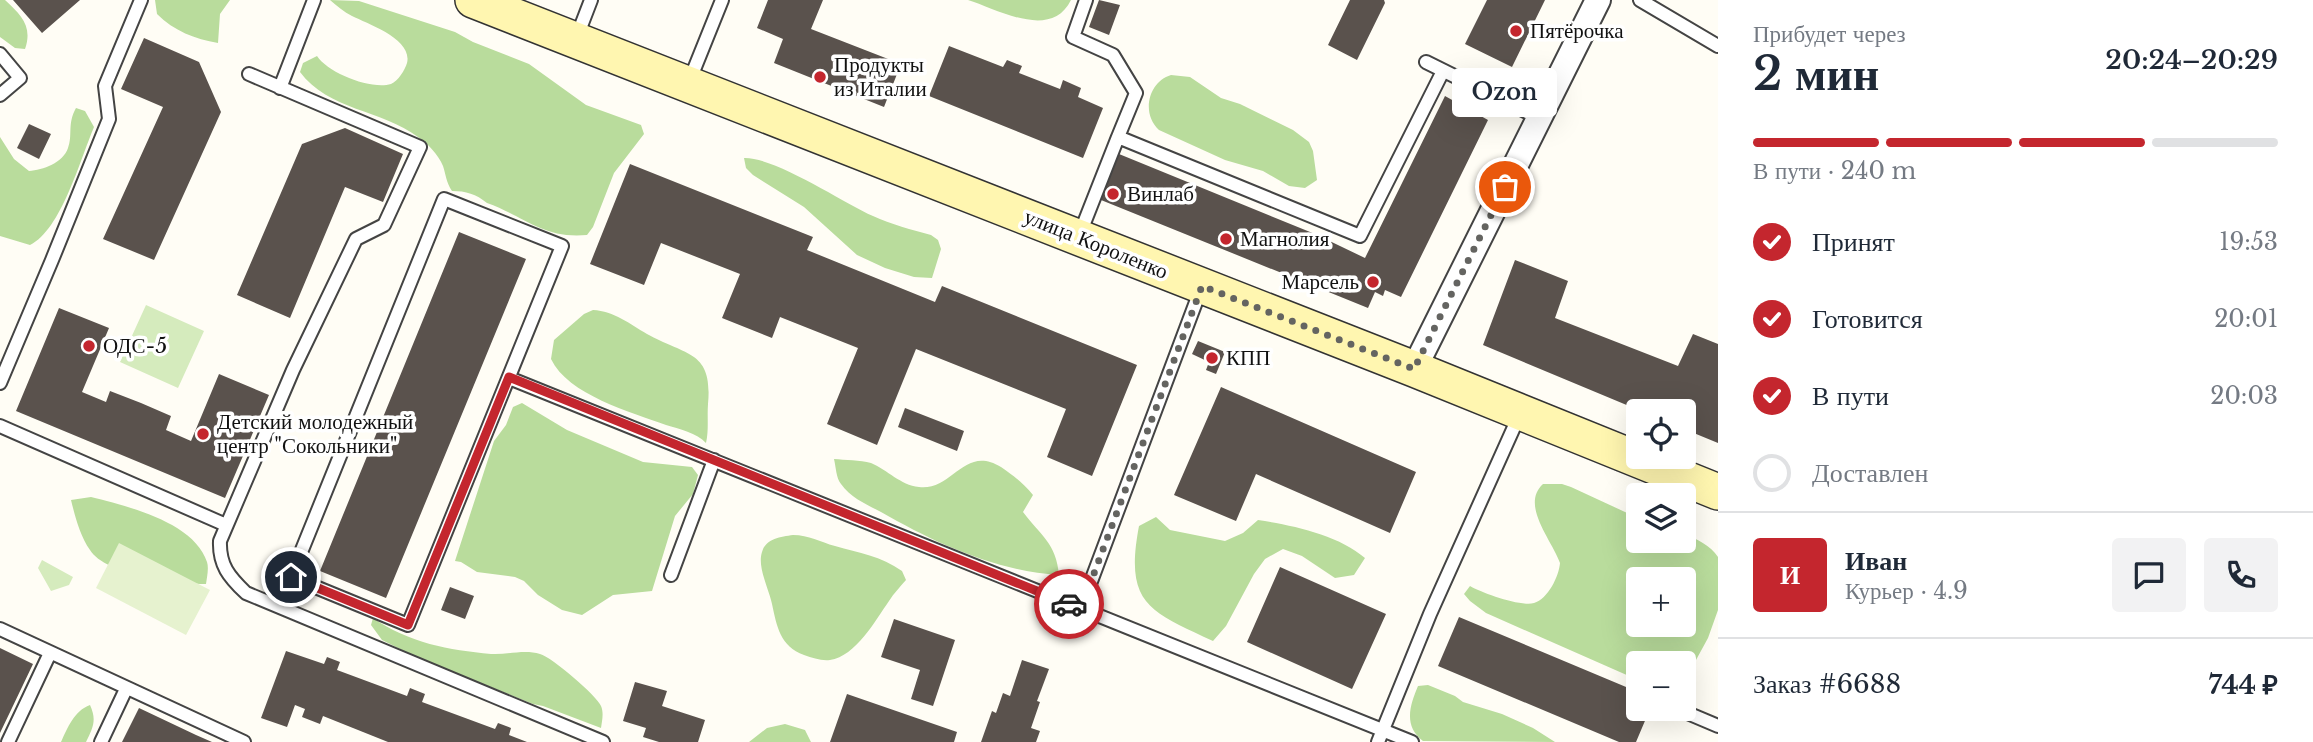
<!DOCTYPE html>
<html lang="ru">
<head>
<meta charset="utf-8">
<style>
	:root { --surface:#fff; --page:#f2f2f3; --text:#1f2937; --muted:#747a83; --line:#e0e1e3; --accent:#c4262e }
	body { margin:0; font-family:"Libre Baskerville",serif; background:var(--page); color:var(--text); height:100vh; display:flex; flex-direction:column; font-size:26px; white-space:nowrap }
	* { box-sizing:border-box; margin:0 }
	p { font-size:23px; color:var(--muted) }
	.icon { flex:none; width:38px; height:38px; fill:none; stroke:currentColor; stroke-width:2; stroke-linecap:round; stroke-linejoin:round }
	.map { position:relative; flex:1; overflow:hidden }
	.sheet { display:flex; flex-direction:column; background:var(--surface); width:595px }
	.sheet>* { flex:none }
	.fabs { position:absolute; left:1626px; top:399px; display:grid; gap:14px }
	.fabs a { display:grid; place-items:center; width:70px; height:70px; border-radius:7px; background:var(--surface); box-shadow:0 7px 28px #0002; font-size:35px }
	.pin { position:absolute; display:grid; place-items:center; width:60px; height:60px; color:#fff; margin:-30px; border:4px solid #fff; border-radius:50%; box-shadow:0 2px 7px #0007 }
	.courier { position:absolute; display:grid; place-items:center; width:70px; height:70px; margin:-35px; border:5px solid #c4262e; border-radius:50%; background:#fff; color:#222; box-shadow:0 2px 9px #0007 }
	.bubble { position:absolute; height:49px; border-radius:7px; background:var(--surface); box-shadow:0 7px 28px #0002; font-size:23px; font-weight:600; line-height:49px; text-align:center }
	.overview em { font-style:normal; font-weight:600 }
	.overview div { display:flex; flex-direction:column-reverse }
	.overview { display:flex; align-items:center; justify-content:space-between; height:119px; padding:0 35px }
	h1 { font-size:46px; font-weight:600; line-height:52px }
	.bar { display:grid; grid-template-columns:repeat(4,1fr); gap:10px 7px; align-content:center; height:84px; padding:0 35px }
	.bar i { height:9px; border-radius:5px; background:var(--line) }
	.bar .on { background:var(--accent) }
	.bar p { grid-column:span 4 }
	.line { display:flex; align-items:center; gap:18px; padding:0 35px; border-top:2px solid var(--line) }
	.line div { flex:1 }
	.round { display:grid; place-items:center; flex:none; width:74px; height:74px; border-radius:7px; background:var(--page) }
	ol { padding:0 35px; list-style:none }
	li { display:flex; align-items:center; gap:21px; height:77px }
	li p { margin-inline-start:auto }
	li .icon { padding:7px; border-radius:50%; background:var(--accent); color:#fff; stroke-width:4 }
	li:last-child { color:var(--muted) }
	li i { width:38px; height:38px; border:4px solid var(--line); border-radius:50% }
	main { display:flex; flex:1; min-height:0 }
	.map>svg:first-child { display:block }
	.green { fill:#d5ebbd }
	.forest { fill:#b9dc9c; fill-rule:evenodd }
	.pitch { fill:#e6f2cf }
	.building { fill:#5a524d }
	.lines { fill:none; stroke-linecap:round; stroke-linejoin:round }
	.lane-casing { stroke:#444; stroke-width:16 }
	.street-casing { stroke:#444; stroke-width:28 }
	.secondary-casing { stroke:#333; stroke-width:38 }
	.lane { stroke:#fff; stroke-width:12 }
	.street { stroke:#fff; stroke-width:24 }
	.secondary { stroke:#fff6b0; stroke-width:35 }
	.done { stroke:#646461; stroke-width:7; stroke-dasharray:0 12.6 }
	.route { stroke:#c4262e; stroke-width:9 }
	.poi-dot { fill:#c4262e; stroke:#fff; stroke-width:2.5 }
	.labels { text-anchor:middle; dominant-baseline:central; stroke-width:7; stroke-linejoin:round; paint-order:stroke }
	.poi-label { font-size:21px; fill:#111; stroke:#fff; text-anchor:start }
	.street-label { font-size:21px; fill:#111; stroke:#fff }
</style>
</head>
<body>
<main>
<div class="map">
<svg width="1718" height="742" viewBox="0 0 1718 742">
	<rect width="100%" height="100%" fill="#fffdf5"/>
	<path class="green" d="M146,305L204,331L178,388L120,362Z
		M42,560L73,577L69,585L51,591L38,568Z"/>
	<path class="forest" d="M0,0H5C21,15 33,26 25,49L15,48L0,37Z
		M155,0H230L220,14L218,43C195,39 174,31 157,14Z
		M330,0L359,1L455,32L473,42L529,64L586,105L641,125L644,134L614,173L593,227L587,235C543,239 526,217 487,203C476,194 466,191 452,191C446,182 446,175 443,166C438,154 428,144 418,137C382,110 328,110 300,72L303,63L317,56C328,73 371,90 391,84C398,81 405,70 407,63C413,39 368,24 352,16C344,12 337,6 330,0Z
		M968,0H1071C1051,41 997,9 968,0Z
		M1171,75L1190,77L1221,98L1240,104L1293,130L1309,142L1313,151L1317,180L1305,188L1289,186L1263,171L1225,160L1159,130C1141,114 1148,82 1171,75Z
		M76,108L85,111L94,127C80,160 61,230 30,245L0,236V137L14,159L29,171C43,170 63,163 68,148C73,135 67,124 76,108Z
		M744,158C775,157 842,202 873,216C891,224 912,230 931,235L938,240L941,249L932,278L914,277L885,268L857,255L804,207L753,175L746,168Z
		M593,310C614,311 630,324 647,334C686,356 713,350 708,404C707,418 709,429 706,443C697,433 679,429 666,425C631,412 568,395 551,359L554,340L584,314Z
		M522,403L567,430L643,462L692,467L698,475L693,494L675,516L652,591L613,595L582,615L562,610L538,595L524,581L515,577L477,572L461,562L455,561L494,441L506,425L513,407Z
		M834,459C845,460 860,460 871,463C888,470 900,485 919,487C953,491 964,444 1001,467C1014,476 1023,483 1033,495L1023,512C1041,536 1056,543 1059,575C996,571 935,543 881,512C866,504 851,498 841,484C836,478 836,467 834,459Z
		M1543,484H1562L1571,487L1638,518V541H1684V534C1696,538 1711,546 1718,557V610L1708,638L1684,682V663H1638V680L1486,613L1470,601L1464,594L1470,586C1482,593 1521,607 1534,603C1548,599 1559,576 1560,563C1552,540 1520,505 1543,484ZM1638,579H1684V625H1638Z
		M91,497C127,506 194,522 207,562C209,568 207,577 206,584C179,584 105,575 90,550C80,536 75,516 71,500Z
		M1156,517L1170,530L1225,541L1243,533L1258,520C1292,525 1339,535 1365,558L1354,575L1335,578L1302,556L1283,549L1265,559L1254,574L1226,626L1213,641C1150,611 1124,605 1139,526Z
		M793,535C809,535 820,542 835,546C859,553 881,556 902,571L906,580C900,587 894,593 889,601C875,621 856,656 830,660C821,661 813,658 804,655C780,646 777,627 772,604C769,589 757,567 762,552C766,538 781,537 793,535Z
		M373,618C409,643 449,650 491,654C508,655 524,649 540,654C552,657 597,696 601,706C604,713 602,721 601,728L543,706L533,704L416,657L382,640L371,625Z
		M1428,685L1455,696L1463,702L1502,714L1533,728L1555,742L1423,741C1403,726 1410,705 1418,686Z
		M90,705C97,720 93,728 86,742H61C68,727 74,711 90,705Z
		M785,724L805,730L811,742H749L767,728Z"/>
	<path class="pitch" d="M119,543L210,590L186,635L96,588Z"/>
	<path class="building" d="M13,0H80L42,33Z
		M768,0H823L811,29L901,64L884,107L774,63L783,39L757,28Z
		M1099,0L1120,5L1109,35L1089,27Z
		M1350,0H1384L1385,3L1357,60L1328,45Z
		M1487,0H1545L1512,67L1465,44Z
		M144,38L199,62L221,112L154,260L103,239L163,107L121,89Z
		M949,46L1003,67L1007,60L1022,66L1019,73L1060,89L1063,80L1081,88L1078,97L1103,108L1083,158L929,96Z
		M1445,96L1488,120L1401,297L1385,290L1383,296L1375,292L1368,308L1101,200L1119,154L1315,234L1365,258Z
		M29,124L51,134L39,159L17,148Z
		M345,128L403,154L383,202L345,187L290,318L237,295L302,144Z
		M630,164L813,237L807,250L935,302L942,286L1137,365L1092,476L1047,457L1066,409L916,349L877,445L827,424L858,348L780,317L772,338L722,318L740,274L661,243L644,285L590,264Z
		M459,232L526,259L386,598L320,571Z
		M1515,260L1568,281L1555,318L1678,366L1693,334L1718,344V443L1684,429V411H1641L1483,345Z
		M59,308L109,328L82,392L106,402L110,391L141,403L171,416L166,430L191,441L219,374L269,395L225,498L16,411Z
		M1198,341L1225,352L1216,374L1206,370L1209,362L1192,354Z
		M1221,387L1416,472L1390,533L1256,474L1236,521L1174,495Z
		M905,408L964,431L957,451L898,427Z
		M1280,567L1386,614L1352,689L1247,642Z
		M450,587L474,596L465,619L441,610Z
		M1459,617L1638,692V709H1650L1636,742H1619L1438,666Z
		M894,619L955,640L933,706L911,699L920,670L881,657Z
		M0,648L33,664L0,733Z
		M286,651L324,664L327,657L340,662L337,670L407,696L410,688L425,694L422,702L495,729L498,723L511,728L509,735L527,742H388L323,716L320,724L302,717L305,709L295,705L287,727L261,718Z
		M1022,660L1049,669L1037,701L1040,702L1031,728L1040,731L1036,742H981L992,711L996,713L1003,693L1010,696Z
		M635,682L667,691L662,706L705,720L698,742H659L643,737L646,728L623,721Z
		M847,694L957,732L954,742H830Z
		M139,708L196,735L212,742H122Z"/>
	<g class="lines">
		<defs>
			<path id="lane" d="M1086,0L1073,37L1113,55L1136,93L1118,137
				M1640,0L1718,46
				M576,39L591,0
				M0,54L20,78L0,95
				M1426,62L1539,118
				M249,74L420,147L384,225L356,239L293,370L220,541C219,565 229,577 246,593L603,742
				M689,82L722,0
				M280,88L314,0
				M444,199L562,246L408,625L291,577Z
				M1079,236L1118,137L1360,236L1443,71
				M509,378L1412,742
				M0,383L52,260L109,119L105,86L141,0
				M0,426L226,525
				M671,575L714,460
				M1081,608L1202,286
				M0,629L244,742
				M1685,712L1718,726
				M8,742L50,653
				M101,742L126,689
				M1378,742L1430,614L1519,416"/>
			<path id="street" d="M1414,369L1598,0"/>
			<path id="secondary" d="M473,0L1414,369L1718,492"/>
		</defs>
		<use href="#lane" class="lane-casing"/>
		<use href="#street" class="street-casing"/>
		<use href="#secondary" class="secondary-casing"/>
		<use href="#lane" class="lane"/>
		<use href="#street" class="street"/>
		<use href="#secondary" class="secondary"/>
	</g>
	<g class="lines">
		<path class="done" d="M1069,604L1081,608L1202,286L1414,369L1505,187"/>
		<path class="route" d="M291,577L408,625L509,377L1069,604"/>
	</g>
	<g class="poi-dot">
		<circle cx="1516" cy="31" r="7"/>
		<circle cx="820" cy="77" r="7"/>
		<circle cx="1113" cy="194" r="7"/>
		<circle cx="1226" cy="239" r="7"/>
		<circle cx="1373" cy="282" r="7"/>
		<circle cx="89" cy="346" r="7"/>
		<circle cx="1212" cy="358" r="7"/>
		<circle cx="203" cy="434" r="7"/>
	</g>
	<g class="labels">
		<g class="poi-label">
			<text x="1530" y="31">Пятёрочка</text>
			<text x="834" y="65">Продукты<tspan x="834" dy="24">из Италии</tspan></text>
			<text x="1127" y="194">Винлаб</text>
			<text x="1240" y="239">Магнолия</text>
			<text x="1359" y="282" text-anchor="end">Марсель</text>
			<text x="103" y="346">ОДС-5</text>
			<text x="1226" y="358">КПП</text>
			<text x="217" y="422">Детский молодежный<tspan x="217" dy="24">центр "Сокольники"</tspan></text>
		</g>
		<g class="street-label">
			<text transform="translate(1096 244) rotate(22)">улица Короленко</text>
		</g>
	</g>
</svg>
<div class="fabs">
<a><svg class="icon" aria-label="locate" viewBox="0 0 24 24"><circle cx="12" cy="12" r="6"/><path d="M12 2v4M12 18v4M2 12h4M18 12h4"/></svg></a>
<a><svg class="icon" aria-label="layers" viewBox="0 0 24 24"><path d="M12 4l9 5-9 5-9-5zM3 14l9 5 9-5"/></svg></a>
<a>+</a>
<a>−</a>
</div>
<div class="pin" style="left:1505px;top:187px;background:#ea580c"><svg class="icon" aria-label="bag" viewBox="0 0 24 24"><path d="M5 8h14l-1 12H6zM9 8a3 3 0 0 1 6 0"/></svg></div>
<div class="pin" style="left:291px;top:577px;background:#1f2937"><svg class="icon" aria-label="home" viewBox="0 0 24 24"><path d="M3 11l9-7 9 7M6 9v11h12V9"/></svg></div>
<div class="courier" style="left:1069px;top:604px"><svg class="icon" aria-label="car" viewBox="0 0 24 24"><path d="M5 17H2v-5l4-1 3-4h7l3 4 3 1v5h-3M9 17h6M6 11h13"/><circle cx="7" cy="17" r="2"/><circle cx="17" cy="17" r="2"/></svg></div>
<div class="bubble" style="left:1452px;top:68px;width:105px">Ozon</div>
</div>
<section class="sheet">
<div class="overview"><div><h1>2 мин</h1><p>Прибудет через</p></div><em>20:24–20:29</em></div>
<div class="bar"><i class="on"></i><i class="on"></i><i class="on"></i><i></i><p>В пути · 240 m</p></div>
<ol>
<li><svg class="icon" aria-label="check" viewBox="0 0 24 24"><path d="M5 12l5 5 9-10"/></svg>Принят<p>19:53</p></li>
<li><svg class="icon" aria-label="check" viewBox="0 0 24 24"><path d="M5 12l5 5 9-10"/></svg>Готовится<p>20:01</p></li>
<li><svg class="icon" aria-label="check" viewBox="0 0 24 24"><path d="M5 12l5 5 9-10"/></svg>В пути<p>20:03</p></li>
<li><i></i>Доставлен</li>
</ol>
<div class="line" style="height:126px"><b class="round" style="background:var(--accent);color:#fff">И</b><div><b>Иван</b><p>Курьер · 4.9</p></div><a class="round"><svg class="icon" aria-label="chat" viewBox="0 0 24 24"><path d="M4 5h16v11H9l-5 4z"/></svg></a><a class="round"><svg class="icon" aria-label="phone" viewBox="0 0 24 24"><path d="M5 4h4l2 5-3 2q2 4 5 5l2-3 5 2v4C11 20 4 13 5 4z"/></svg></a></div>
<div class="line" style="height:91px"><div>Заказ #6688</div><b>744 ₽</b></div>
</section>
</main>
</body>
</html>
